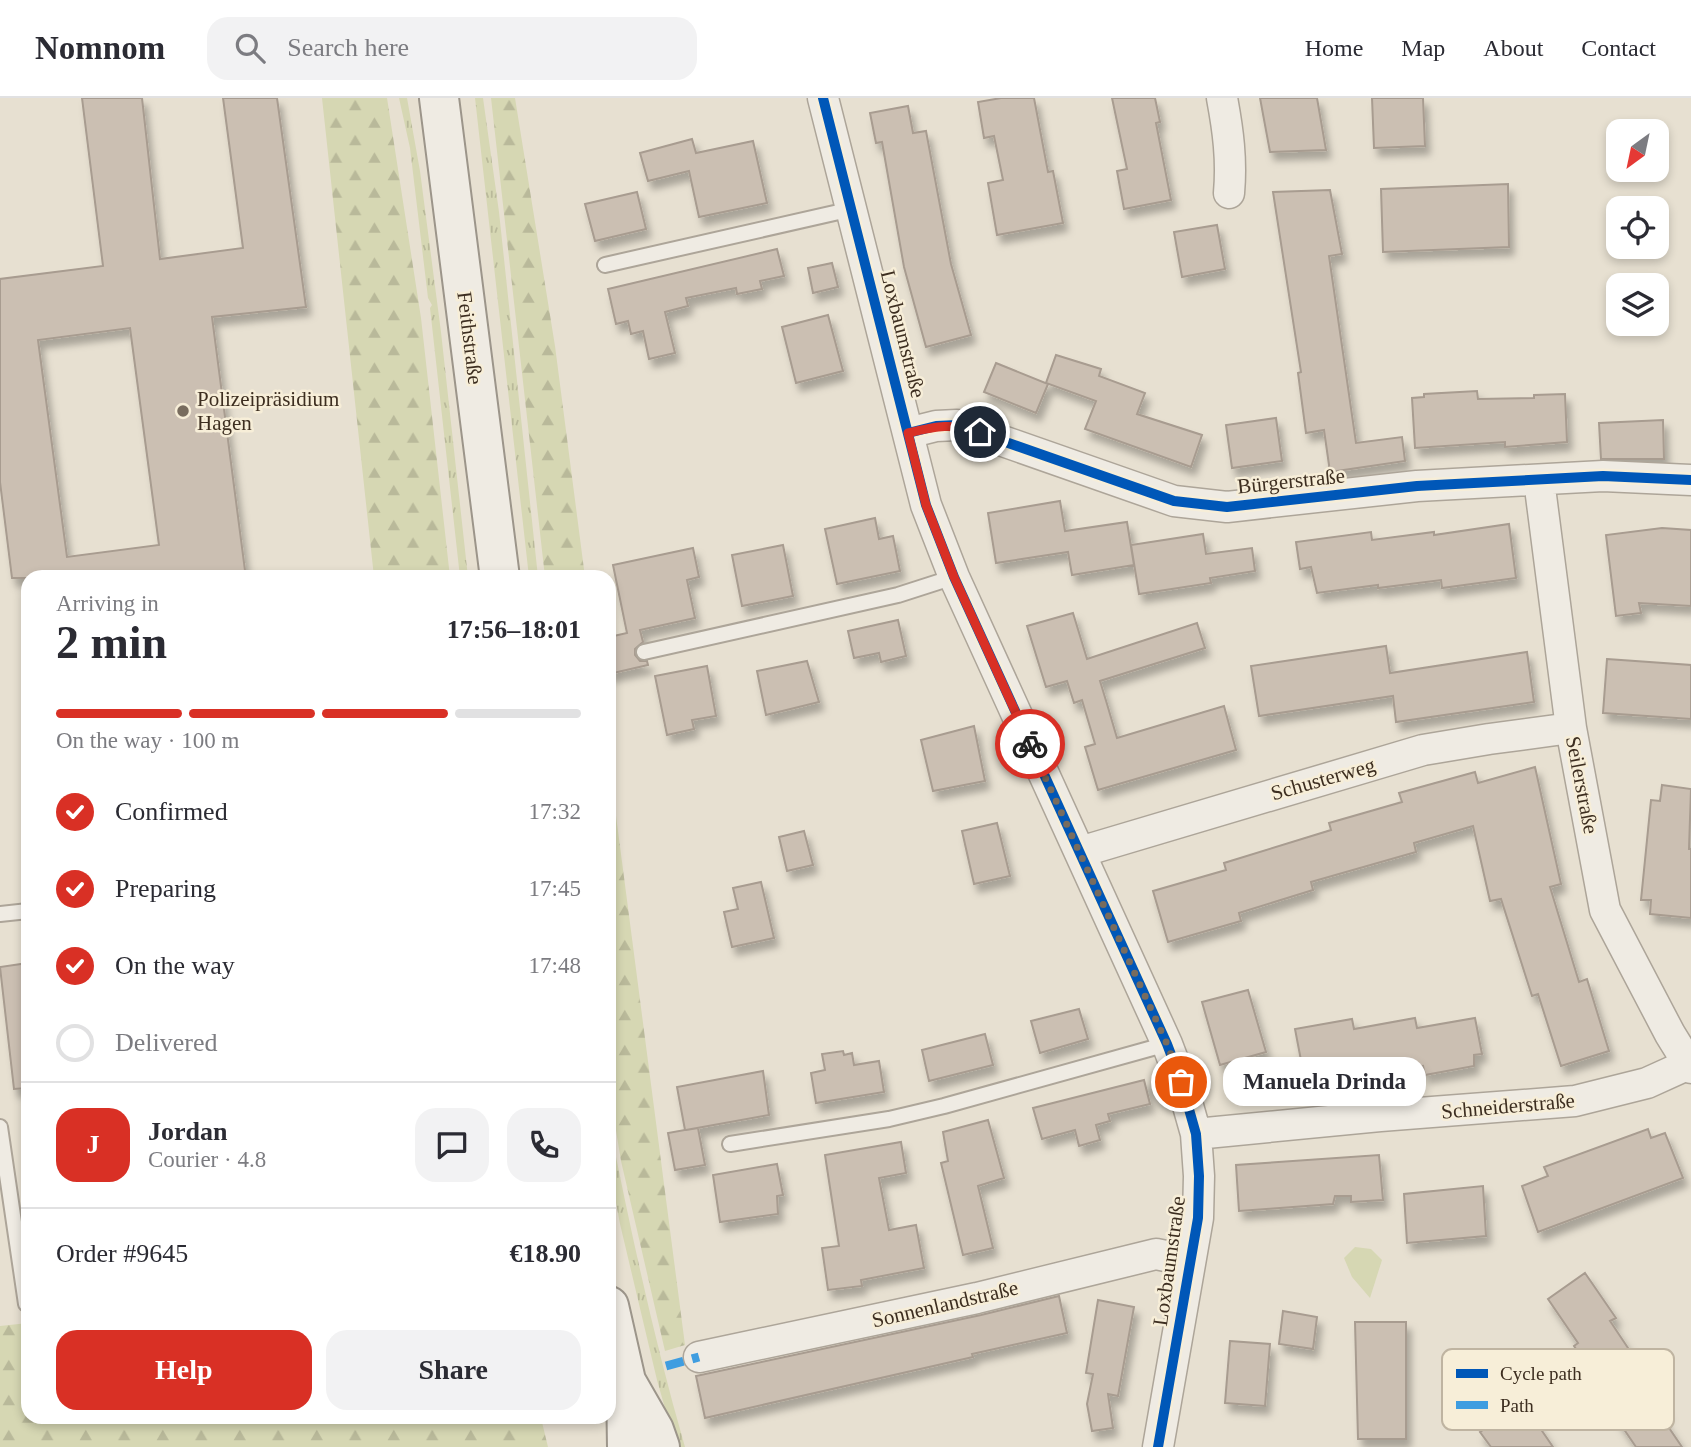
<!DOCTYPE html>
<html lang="en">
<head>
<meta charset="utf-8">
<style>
	:root { --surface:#fff; --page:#f2f2f3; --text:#2b2b33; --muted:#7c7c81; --line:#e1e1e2; --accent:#d93025 }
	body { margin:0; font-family:Georgia,serif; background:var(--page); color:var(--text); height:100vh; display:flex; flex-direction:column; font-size:26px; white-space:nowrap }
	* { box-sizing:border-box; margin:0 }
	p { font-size:23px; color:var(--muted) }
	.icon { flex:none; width:38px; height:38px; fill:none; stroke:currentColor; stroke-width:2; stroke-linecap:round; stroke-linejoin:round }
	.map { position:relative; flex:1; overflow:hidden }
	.sheet { position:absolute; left:21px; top:472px; width:595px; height:854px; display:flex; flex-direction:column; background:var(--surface); border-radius:21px; box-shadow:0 4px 10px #0003 }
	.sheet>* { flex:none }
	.needle { width:46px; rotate:213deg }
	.fabs { position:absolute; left:1606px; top:21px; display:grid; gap:14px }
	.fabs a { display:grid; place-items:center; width:63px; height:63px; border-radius:14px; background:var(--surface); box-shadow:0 4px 10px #0003; font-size:35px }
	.pin { position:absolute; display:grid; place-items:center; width:60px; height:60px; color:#fff; margin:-30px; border:4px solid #fff; border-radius:50%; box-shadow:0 2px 7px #0007 }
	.courier { position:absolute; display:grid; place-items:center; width:70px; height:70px; margin:-35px; border:5px solid #d93025; border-radius:50%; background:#fff; color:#222; box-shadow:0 2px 9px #0007 }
	.bubble { position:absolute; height:49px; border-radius:21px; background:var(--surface); box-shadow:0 4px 10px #0003; font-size:23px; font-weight:700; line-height:49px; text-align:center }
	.head em { font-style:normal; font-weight:700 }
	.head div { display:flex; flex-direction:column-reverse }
	.head { display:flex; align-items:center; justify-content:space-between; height:119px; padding:0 35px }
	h1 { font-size:46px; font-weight:700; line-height:52px }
	.bar { display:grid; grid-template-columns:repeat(4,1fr); gap:10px 7px; align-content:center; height:84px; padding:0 35px }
	.bar i { height:9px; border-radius:5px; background:var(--line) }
	.bar .active { background:var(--accent) }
	.bar p { grid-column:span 4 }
	.line { display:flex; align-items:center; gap:18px; padding:0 35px; border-top:2px solid var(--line) }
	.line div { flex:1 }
	.round { display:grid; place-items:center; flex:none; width:74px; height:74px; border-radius:21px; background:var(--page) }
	ol { padding:0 35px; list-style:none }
	li { display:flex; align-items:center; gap:21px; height:77px }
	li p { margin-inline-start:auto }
	li .icon { padding:7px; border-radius:50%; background:var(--accent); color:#fff; stroke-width:4 }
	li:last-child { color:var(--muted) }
	li i { width:38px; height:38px; border:4px solid var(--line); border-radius:50% }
	.button { display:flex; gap:14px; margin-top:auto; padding:14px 35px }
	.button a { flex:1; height:80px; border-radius:21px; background:var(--accent); color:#fff; font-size:28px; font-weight:700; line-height:80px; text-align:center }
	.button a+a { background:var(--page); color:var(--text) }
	header { display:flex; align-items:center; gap:42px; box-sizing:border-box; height:98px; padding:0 35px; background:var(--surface); border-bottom:2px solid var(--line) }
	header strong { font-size:33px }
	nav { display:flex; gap:38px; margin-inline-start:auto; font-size:24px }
	.search { width:490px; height:63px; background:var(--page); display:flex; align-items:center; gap:18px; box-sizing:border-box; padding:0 24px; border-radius:21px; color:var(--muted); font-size:26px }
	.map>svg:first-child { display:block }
	.grass { fill:url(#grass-tufts) }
	.forest { fill:url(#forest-firs) }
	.green { fill:#d6d7b3 }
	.building { fill:#cbbfb2; stroke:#a89c90; stroke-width:2; fill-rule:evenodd; filter:url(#shadow) }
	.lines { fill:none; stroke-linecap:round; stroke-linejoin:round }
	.service-casing { stroke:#ada599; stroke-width:18 }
	.minor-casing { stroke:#ada599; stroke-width:33 }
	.secondary-casing { stroke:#9c958a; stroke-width:42 }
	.service { stroke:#efebe3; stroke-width:14 }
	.minor { stroke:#efebe3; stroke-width:30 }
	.secondary { stroke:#efebe3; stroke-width:38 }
	.quiet { stroke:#3f9de0; stroke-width:9; stroke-dasharray:18 9; stroke-linecap:butt }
	.cycleway-casing { stroke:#f7eed8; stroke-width:15 }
	.cycleway { stroke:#0057b8; stroke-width:10 }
	.done { stroke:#786c5e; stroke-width:7; stroke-dasharray:0 12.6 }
	.route { stroke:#d93025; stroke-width:9 }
	.poi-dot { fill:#786c5e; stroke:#f7eed8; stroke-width:2.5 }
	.labels { text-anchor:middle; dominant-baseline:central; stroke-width:5; stroke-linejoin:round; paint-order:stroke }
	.street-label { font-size:21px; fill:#3d2e20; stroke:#f7eed8 }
	.poi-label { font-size:21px; fill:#3d2e20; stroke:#f7eed8; text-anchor:start }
	.key { fill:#f7eed8; stroke:#bfb4a1; stroke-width:2 }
	.key-label { font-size:19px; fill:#3d2e20 }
</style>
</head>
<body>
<header>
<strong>Nomnom</strong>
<div class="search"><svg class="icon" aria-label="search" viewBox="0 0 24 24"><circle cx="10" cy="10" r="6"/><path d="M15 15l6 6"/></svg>Search here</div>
<nav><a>Home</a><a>Map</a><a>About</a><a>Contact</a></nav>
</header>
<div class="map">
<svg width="1691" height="1349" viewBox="0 0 1691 1349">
	<defs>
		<pattern id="grass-tufts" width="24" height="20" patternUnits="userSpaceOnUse" patternTransform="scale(1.75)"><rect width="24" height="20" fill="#d6d7b3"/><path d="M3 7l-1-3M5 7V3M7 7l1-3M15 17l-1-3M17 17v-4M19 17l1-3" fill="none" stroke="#b9b99a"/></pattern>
		<pattern id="forest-firs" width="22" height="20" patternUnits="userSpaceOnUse" patternTransform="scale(1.75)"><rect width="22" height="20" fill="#d6d7b3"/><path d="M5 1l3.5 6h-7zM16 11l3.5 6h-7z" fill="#b9b99a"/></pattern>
		<filter id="shadow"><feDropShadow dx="4.5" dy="8" stdDeviation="3.5" flood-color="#0004"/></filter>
	</defs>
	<rect width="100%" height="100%" fill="#e7e0d1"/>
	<path class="grass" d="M399,0H407L420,73L441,234L468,479H460L430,210L432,207L428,200L410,50Z
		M475,0H483L499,114L538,479H529Z
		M609,1024C631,1134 654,1242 685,1349H676L657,1282L620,1126L609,1068Z"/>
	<path class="forest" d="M322,0H387L421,220L450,479H374Z
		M491,0H515L555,248L585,479H545Z
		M609,664L685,1247L665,1253L621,1063L609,990Z
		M28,1225V1320H541L548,1349H0V1228Z"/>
	<path class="green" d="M1355,1149L1371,1151L1382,1162L1370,1200L1352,1179L1344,1160Z"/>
	<path class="building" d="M82,0H142L160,161L243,150L223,0H277L306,209L212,219L246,480H12L0,384V181L103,168ZM130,230L159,447L67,459L38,242Z
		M1001,0H1034L1048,74L1053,73L1063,125L997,137L988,85L1003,82L994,38L984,40L978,4Z
		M1112,0H1155L1160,24L1156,25L1171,102L1124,111L1117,73L1127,71Z
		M1260,0H1317L1326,52L1270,54Z
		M1372,0H1423L1425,48L1374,50Z
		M908,8L913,35L926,33L951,166L971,237L926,249L904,169L882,44L876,45L870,15Z
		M692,41L696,55L753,43L767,105L699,119L689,73L648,83L640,55Z
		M1508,86L1509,149L1383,154L1381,91Z
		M1330,92L1342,156L1329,158L1356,345L1402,339L1405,363L1330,374L1324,332L1306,335L1298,275L1301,274L1273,94Z
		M637,94L646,131L595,143L585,106Z
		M1217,127L1225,171L1182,179L1174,134Z
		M777,151L784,178L760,183L762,191L737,196L736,190L686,200L688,208L665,214L675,255L649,261L643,233L631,236L628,223L616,226L608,191Z
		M832,165L838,189L813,195L808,170Z
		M828,217L843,273L796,285L782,229Z
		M1056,257L1101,271L1099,278L1145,295L1137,316L1202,337L1191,369L1085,331L1096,303L1046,285Z
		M996,265L1048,286L1036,315L984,294Z
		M1477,293L1478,301L1534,300V297L1565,296L1567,344L1505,349V344L1415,350L1412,300L1424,299V296Z
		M1276,320L1282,363L1232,370L1226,327Z
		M1663,322L1664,361H1601L1599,325Z
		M1060,403L1065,433L1127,424L1134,467L1072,477L1068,454L996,465L988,415Z
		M875,420L879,441L893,438L900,473L837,486L825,431Z
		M1509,426L1516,480L1442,490L1441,482L1378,490V487L1317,495L1311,469L1300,471L1296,444L1371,434L1372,442L1434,434V437Z
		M1662,430L1691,432V508L1639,505L1641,515L1616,518L1606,437Z
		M1203,436L1206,456L1252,450L1255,473L1210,480L1211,485L1139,496L1131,447Z
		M783,447L793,498L742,508L732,457Z
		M693,450L699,479L687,482L695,520L640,532L643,544L635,551V557L640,563H647L648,567L609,576V539L627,535L613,467Z
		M1073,515L1087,561L1197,525L1205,550L1100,583L1107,606L1117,640L1224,608L1236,652L1098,692L1085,649L1095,646L1082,602L1074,605L1067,583L1046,589L1027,528Z
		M898,522L906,558L881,564L879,555L854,560L848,533Z
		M1386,548L1390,575L1527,554L1534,604L1396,624L1393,598L1259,618L1251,568Z
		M1607,561L1691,567V621L1603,615Z
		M807,563L819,604L766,617L757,573Z
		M707,568L716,618L692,622L694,631L667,637L655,578Z
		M974,628L985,683L933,693L921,642Z
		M1535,669L1561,786L1550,789L1579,884L1587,881L1609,953L1561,968L1538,896L1532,898L1501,801L1490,803L1473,728L1414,745L1416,754L1311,784L1313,792L1239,815L1241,823L1168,844L1153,793L1226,772L1224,765L1331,732L1329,725L1402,704L1399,695L1475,674L1478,685Z
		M1662,687L1691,691L1689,751H1691V820L1650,816L1651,802H1641L1651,702L1660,703Z
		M997,725L1010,778L974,786L962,733Z
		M804,733L813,767L787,773L779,739Z
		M761,784L774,840L732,849L724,814L738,811L733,790Z
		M28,865V990L14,991L0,869Z
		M1248,892L1266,954L1220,967L1202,904Z
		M1079,911L1088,941L1040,955L1031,923Z
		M1415,920L1417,930L1475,920L1482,956L1474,957V968L1425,977L1423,968L1362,978L1361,969L1304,978L1295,931L1352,921L1354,931Z
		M985,936L993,967L929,983L922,952Z
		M843,953L844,957L852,955L854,967L879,963L884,994L816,1005L811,975L825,972L822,956Z
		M763,973L769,1017L686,1032L698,1030L705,1067L675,1072L668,1035L685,1032L677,989Z
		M1144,982L1150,1006L1108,1016L1110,1023L1096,1027L1100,1042L1079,1048L1075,1032L1042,1041L1033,1010Z
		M988,1022L1004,1080L978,1088L993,1150L963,1157L941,1065L948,1063L943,1034Z
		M1648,1031L1651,1040L1665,1035L1683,1080L1538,1134L1522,1088L1548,1078L1544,1069Z
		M901,1044L906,1075L879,1080L889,1132L916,1127L924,1170L861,1182L862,1188L828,1192L822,1150L839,1148L825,1057Z
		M1379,1057L1383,1102L1351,1104V1098H1335L1333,1106L1239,1113L1236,1067Z
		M777,1066L783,1097L777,1098L778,1116L720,1124L713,1077Z
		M1483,1088L1486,1138L1407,1145L1404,1096Z
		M1585,1175L1616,1220L1610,1223L1640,1268L1636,1271L1666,1315L1661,1318L1682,1349H1636L1600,1296L1604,1293L1574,1248L1578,1245L1548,1201Z
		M1059,1198L1067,1235L972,1256L973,1259L705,1320L696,1278L981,1217Z
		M1098,1202L1134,1209L1118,1298L1108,1296L1113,1330L1092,1333L1087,1306L1093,1276L1086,1275Z
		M1283,1213L1317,1219L1313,1251L1279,1246Z
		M1355,1224H1406V1341H1358Z
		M1230,1243L1270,1246L1265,1308L1225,1305Z
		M1523,1305L1553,1349H1491L1480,1334Z"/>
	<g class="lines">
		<defs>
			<path id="service" d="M605,167L852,111
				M644,554L898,497L954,479
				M0,816L28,813
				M0,1029L26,1206H28
				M730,1046L889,1021L944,1008L1167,946"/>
			<path id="minor" d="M823,0L926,407L954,479L1167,946L1181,983L1196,1036L1199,1078L1198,1120L1158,1349
				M1222,0C1228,32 1232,62 1229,95
				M908,335L936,328L957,327L1174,403L1227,409L1417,388L1603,378L1691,382
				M1539,382L1571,630L1605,812L1670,936L1691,970
				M1080,754L1423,652L1489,641L1571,630
				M1196,1036L1380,1018L1575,1003L1647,985L1689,966
				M699,1259L977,1200L1156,1156L1190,1163"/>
			<path id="secondary" d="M439,0L500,480
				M609,1208L626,1283L627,1349
				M627,1285L654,1332L660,1349"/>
		</defs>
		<use href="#service" class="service-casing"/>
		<use href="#minor" class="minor-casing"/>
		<use href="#secondary" class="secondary-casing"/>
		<use href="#service" class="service"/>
		<use href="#minor" class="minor"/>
		<use href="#secondary" class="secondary"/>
		<path class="quiet" d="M666,1268L699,1259"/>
		<defs>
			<path id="cycleway" d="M823,0L926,407L954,479L1167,946L1181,983L1196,1036L1199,1078L1198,1120L1158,1349
				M908,335L936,328L957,327L1174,403L1227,409L1417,388L1603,378L1691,382"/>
		</defs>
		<use href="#cycleway" class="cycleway-casing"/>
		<use href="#cycleway" class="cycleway"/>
	</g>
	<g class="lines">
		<path class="done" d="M1030,646L1167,946L1181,984"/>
		<path class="route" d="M980,334C950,325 938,328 908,335L926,407L954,479L1030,646"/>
	</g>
	<circle class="poi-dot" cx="183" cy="313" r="7"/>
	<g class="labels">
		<g class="street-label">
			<text transform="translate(903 236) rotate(76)">Loxbaumstraße</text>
			<text transform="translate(470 240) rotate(83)">Feithstraße</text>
			<text transform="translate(1291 383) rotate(-6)">Bürgerstraße</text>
			<text transform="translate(1323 681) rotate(-16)">Schusterweg</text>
			<text transform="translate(1582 687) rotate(79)">Seilerstraße</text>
			<text transform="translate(1508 1008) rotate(-5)">Schneiderstraße</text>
			<text transform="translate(1169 1163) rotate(-82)">Loxbaumstraße</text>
			<text transform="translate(945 1206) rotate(-13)">Sonnenlandstraße</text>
		</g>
		<g class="poi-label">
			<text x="197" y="301">Polizeipräsidium<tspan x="197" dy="24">Hagen</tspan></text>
		</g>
	</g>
	<rect x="1442" y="1251" width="232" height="81" rx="10" class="key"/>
	<rect x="1456" y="1271" width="32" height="9" fill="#0057b8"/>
	<rect x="1456" y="1303" width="32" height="8" fill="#3f9de0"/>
	<g class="key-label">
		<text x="1500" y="1282">Cycle path</text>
		<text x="1500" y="1314">Path</text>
	</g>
</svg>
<div class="fabs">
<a><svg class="needle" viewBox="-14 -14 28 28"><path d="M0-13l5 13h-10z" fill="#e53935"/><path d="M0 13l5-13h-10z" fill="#7c7c81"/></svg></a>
<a><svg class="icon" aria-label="locate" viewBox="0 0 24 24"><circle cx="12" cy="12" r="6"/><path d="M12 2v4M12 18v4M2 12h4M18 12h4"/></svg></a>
<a><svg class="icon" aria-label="layers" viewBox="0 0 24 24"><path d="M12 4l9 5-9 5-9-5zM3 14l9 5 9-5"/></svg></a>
</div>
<div class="pin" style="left:1181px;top:984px;background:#ea580c"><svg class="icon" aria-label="bag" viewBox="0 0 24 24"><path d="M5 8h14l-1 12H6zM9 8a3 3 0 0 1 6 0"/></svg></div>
<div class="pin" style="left:980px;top:334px;background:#1f2937"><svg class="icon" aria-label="home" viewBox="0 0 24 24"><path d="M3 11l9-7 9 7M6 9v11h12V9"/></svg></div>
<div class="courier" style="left:1030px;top:646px"><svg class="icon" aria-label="bike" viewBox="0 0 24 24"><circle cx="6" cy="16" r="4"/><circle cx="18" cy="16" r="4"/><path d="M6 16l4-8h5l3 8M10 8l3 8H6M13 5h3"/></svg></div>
<div class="bubble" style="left:1223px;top:959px;width:203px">Manuela Drinda</div>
<section class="sheet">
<div class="head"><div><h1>2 min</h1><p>Arriving in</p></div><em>17:56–18:01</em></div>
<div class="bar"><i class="active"></i><i class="active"></i><i class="active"></i><i></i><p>On the way · 100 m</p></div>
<ol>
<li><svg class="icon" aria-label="check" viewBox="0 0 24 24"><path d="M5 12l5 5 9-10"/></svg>Confirmed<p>17:32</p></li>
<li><svg class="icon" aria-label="check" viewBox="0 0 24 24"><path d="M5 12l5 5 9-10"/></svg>Preparing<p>17:45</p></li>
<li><svg class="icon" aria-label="check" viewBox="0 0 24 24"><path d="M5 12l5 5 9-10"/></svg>On the way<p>17:48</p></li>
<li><i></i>Delivered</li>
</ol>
<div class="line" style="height:126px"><b class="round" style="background:var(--accent);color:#fff">J</b><div><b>Jordan</b><p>Courier · 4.8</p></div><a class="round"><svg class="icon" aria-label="chat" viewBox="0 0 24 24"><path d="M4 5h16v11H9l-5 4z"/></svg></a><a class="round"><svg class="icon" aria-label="phone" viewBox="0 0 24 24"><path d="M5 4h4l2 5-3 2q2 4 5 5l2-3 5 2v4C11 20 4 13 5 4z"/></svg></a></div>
<div class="line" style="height:91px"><div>Order #9645</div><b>€18.90</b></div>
<div class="button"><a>Help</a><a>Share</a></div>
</section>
</div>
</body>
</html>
